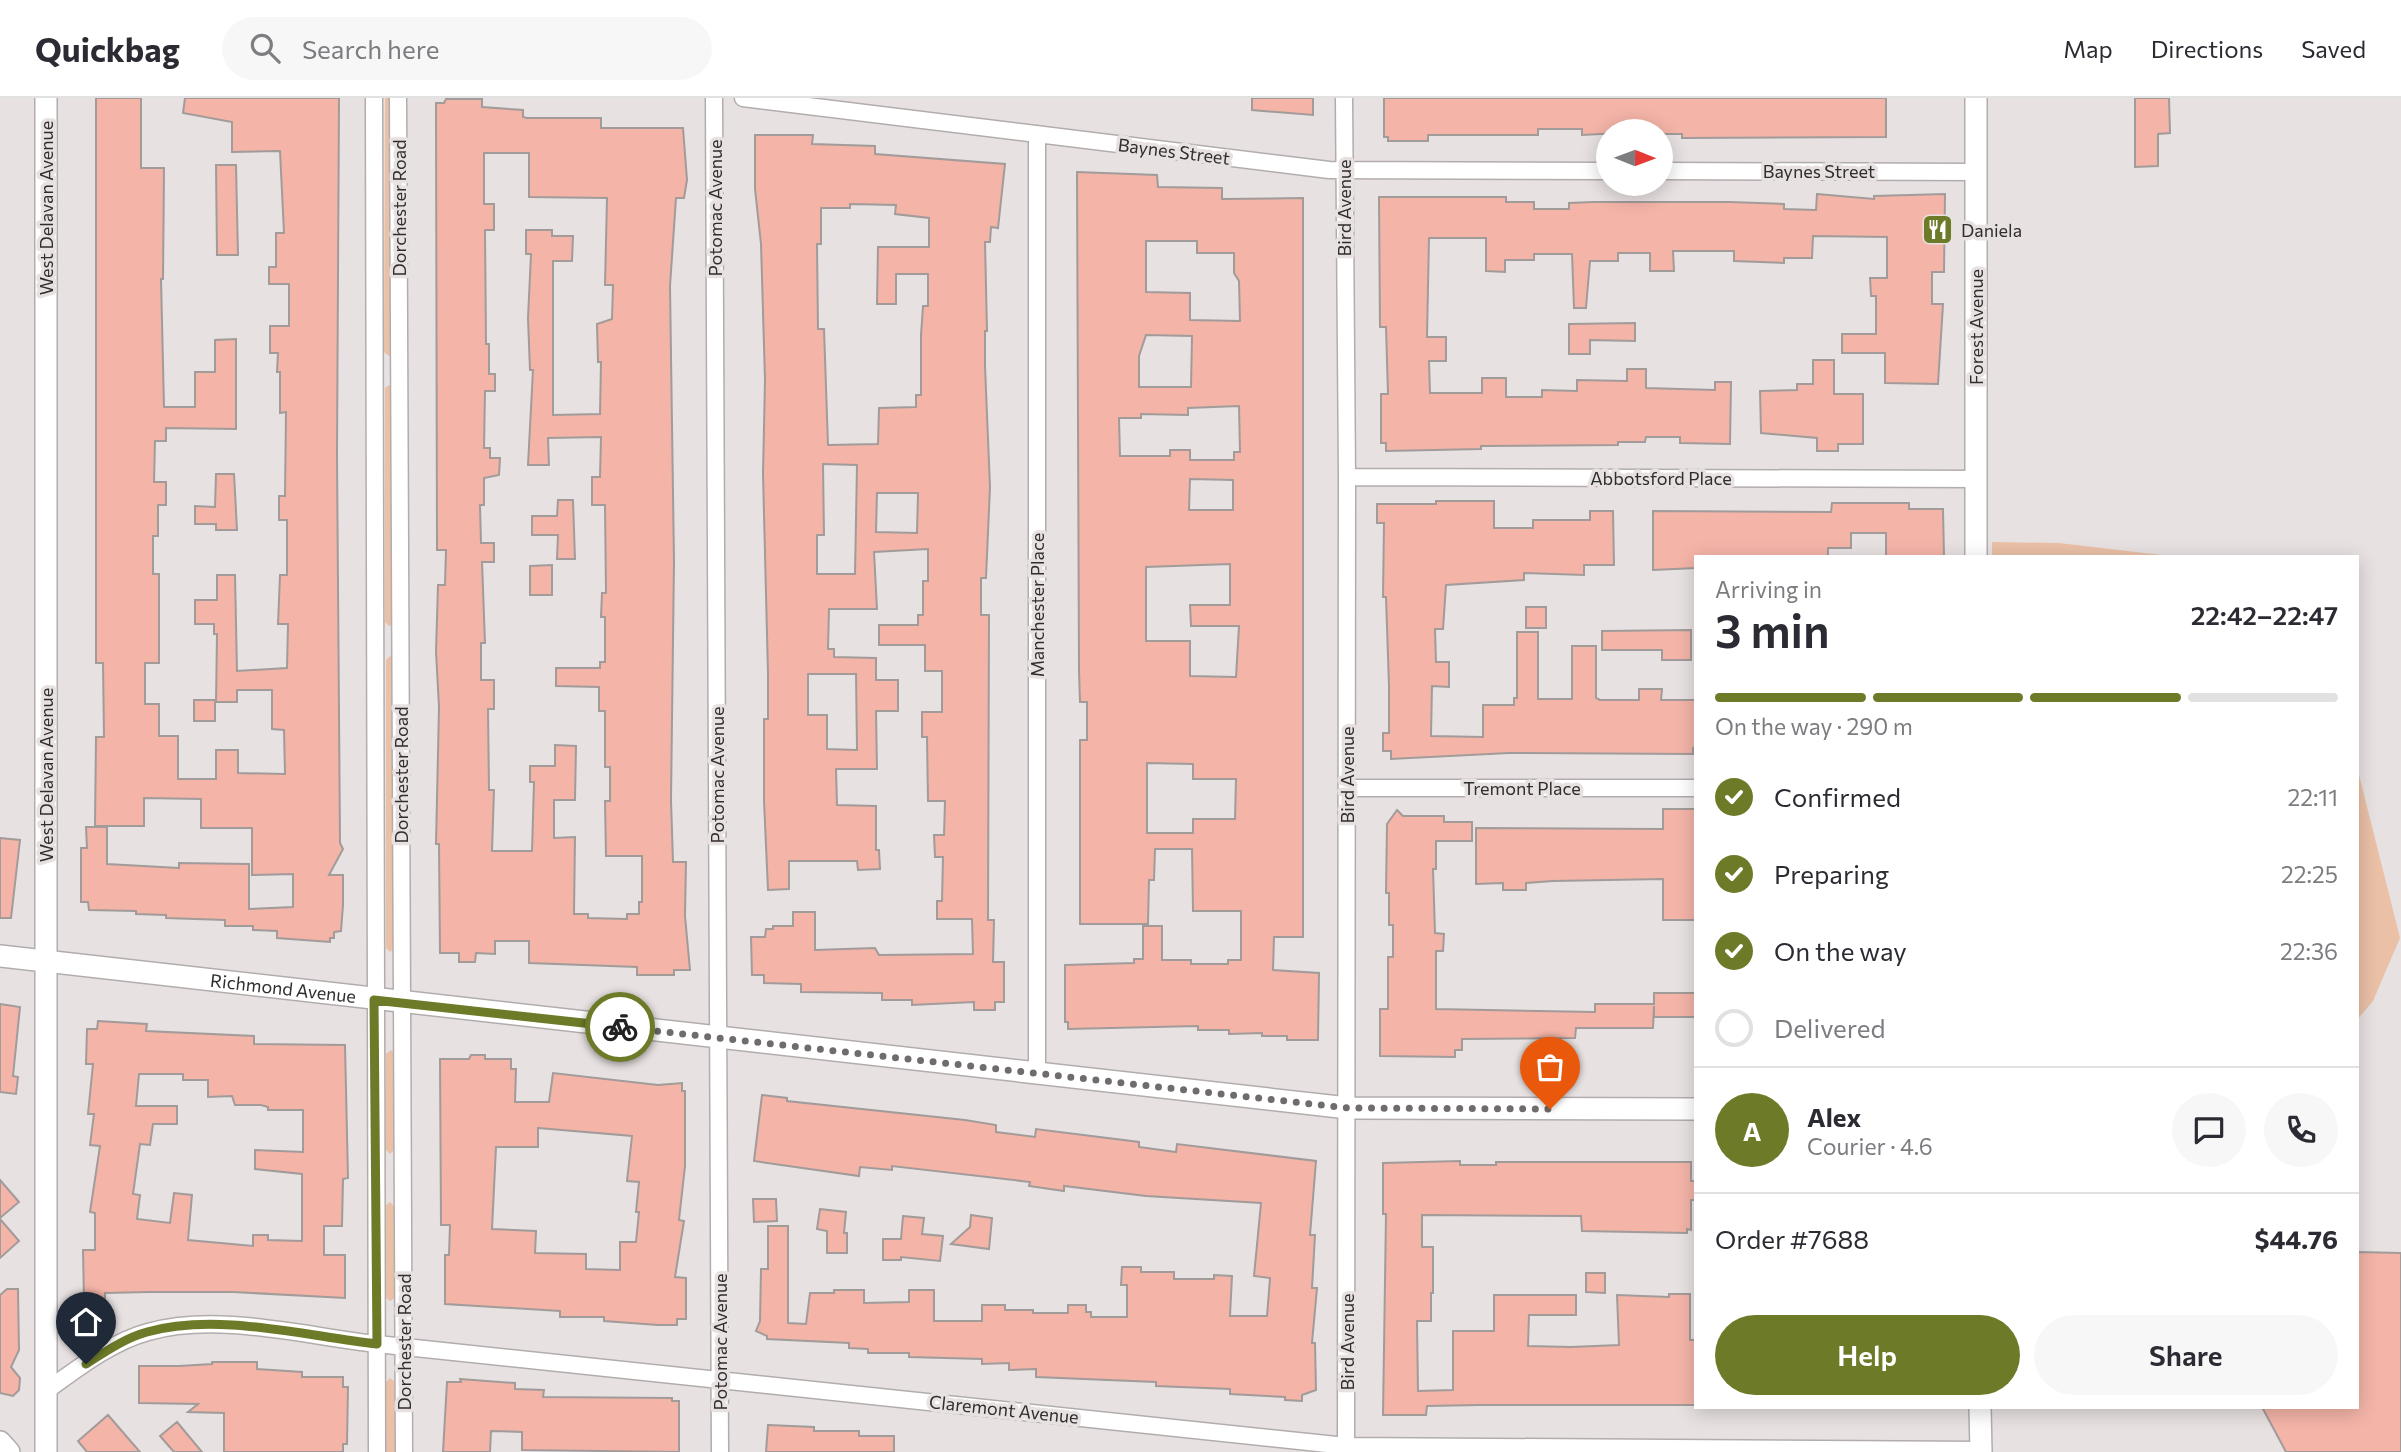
<!DOCTYPE html>
<html lang="en">
<head>
<meta charset="utf-8">
<style>
	:root { --surface:#fff; --page:#f7f7f7; --text:#2b2b33; --muted:#7c7c81; --line:#e1e1e2; --accent:#6d7b28 }
	body { margin:0; font-family:Commissioner,sans-serif; background:var(--page); color:var(--text); height:100vh; display:flex; flex-direction:column; font-size:26px; white-space:nowrap }
	* { box-sizing:border-box; margin:0 }
	p { font-size:23px; color:var(--muted) }
	.icon { flex:none; width:38px; height:38px; fill:none; stroke:currentColor; stroke-width:2; stroke-linecap:round; stroke-linejoin:round }
	.map { position:relative; flex:1; overflow:hidden }
	.details { position:absolute; left:1694px; top:457px; width:665px; height:854px; display:flex; flex-direction:column; background:var(--surface); border-radius:0px; box-shadow:0 4px 18px #0003 }
	.details>* { flex:none }
	.needle { width:46px; rotate:91deg }
	.controls { position:absolute; left:1596px; top:21px; display:grid; gap:14px }
	.controls a { display:grid; place-items:center; width:77px; height:77px; border-radius:50%; background:var(--surface); box-shadow:0 4px 18px #0003; font-size:35px }
	.pin { position:absolute; display:grid; place-items:center; width:60px; height:60px; color:#fff; margin:-72px -30px; border-radius:50% 50% 50% 0; rotate:-45deg; box-shadow:0 0 7px #0007 }
	.pin .icon { rotate:45deg }
	.courier { position:absolute; display:grid; place-items:center; width:70px; height:70px; margin:-35px; border:5px solid #6d7b28; border-radius:50%; background:#fff; color:#222; box-shadow:0 2px 9px #0007 }
	.summary em { font-style:normal; font-weight:600 }
	.summary div { display:flex; flex-direction:column-reverse }
	.summary { display:flex; align-items:center; justify-content:space-between; height:119px; padding:0 21px }
	h1 { font-size:46px; font-weight:600; line-height:52px }
	.bar { display:grid; grid-template-columns:repeat(4,1fr); gap:10px 7px; align-content:center; height:84px; padding:0 21px }
	.bar i { height:9px; border-radius:5px; background:var(--line) }
	.bar .selected { background:var(--accent) }
	.bar p { grid-column:span 4 }
	.line { display:flex; align-items:center; gap:18px; padding:0 21px; border-top:2px solid var(--line) }
	.line div { flex:1 }
	.round { display:grid; place-items:center; flex:none; width:74px; height:74px; border-radius:37px; background:var(--page) }
	ol { padding:0 21px; list-style:none }
	li { display:flex; align-items:center; gap:21px; height:77px }
	li p { margin-inline-start:auto }
	li .icon { padding:7px; border-radius:50%; background:var(--accent); color:#fff; stroke-width:4 }
	li:last-child { color:var(--muted) }
	li i { width:38px; height:38px; border:4px solid var(--line); border-radius:50% }
	.primary-button { display:flex; gap:14px; margin-top:auto; padding:14px 21px }
	.primary-button a { flex:1; height:80px; border-radius:42px; background:var(--accent); color:#fff; font-size:28px; font-weight:600; line-height:80px; text-align:center }
	.primary-button a+a { background:var(--page); color:var(--text) }
	header { display:flex; align-items:center; gap:42px; box-sizing:border-box; height:98px; padding:0 35px; background:var(--surface); border-bottom:2px solid var(--line) }
	header strong { font-size:33px }
	nav { display:flex; gap:38px; margin-inline-start:auto; font-size:24px }
	.search { width:490px; height:63px; background:var(--page); display:flex; align-items:center; gap:18px; box-sizing:border-box; padding:0 24px; border-radius:38px; color:var(--muted); font-size:26px }
	.map>svg:first-child { display:block }
	.green { fill:#eac0a6 }
	.building { fill:#f4b4a8; stroke:#a19b9a; stroke-width:2; fill-rule:evenodd }
	.lines { fill:none; stroke-linecap:round; stroke-linejoin:round }
	.minor-casing { stroke:#b3acad; stroke-width:19 }
	.tertiary-casing { stroke:#b3acad; stroke-width:24 }
	.minor { stroke:#fff; stroke-width:16 }
	.tertiary { stroke:#fff; stroke-width:21 }
	.done { stroke:#706c6c; stroke-width:7; stroke-dasharray:0 12.6 }
	.route { stroke:#6d7b28; stroke-width:9 }
	.labels { text-anchor:middle; dominant-baseline:central; stroke-width:7; stroke-linejoin:round; paint-order:stroke }
	.street-label { font-size:18px; fill:#2f2d2d; stroke:#e8e1e2 }
	.poi-label { font-size:18px; fill:#2f2d2d; stroke:#e8e1e2; text-anchor:start }
</style>
</head>
<body>
<header>
<strong>Quickbag</strong>
<div class="search"><svg class="icon" aria-label="search" viewBox="0 0 24 24"><circle cx="10" cy="10" r="6"/><path d="M15 15l6 6"/></svg>Search here</div>
<nav><a>Map</a><a>Directions</a><a>Saved</a></nav>
</header>
<div class="map">
<svg width="2401" height="1354" viewBox="0 0 2401 1354">
	<rect width="100%" height="100%" fill="#e8e1e2"/>
	<path class="green" d="M385,0H393L392,257L389,258L384,254Z
		M389,287L392,288L393,527L389,528L385,524V290Z
		M1992,444L2059,445L2170,458H1992Z
		M390,558L393,559L394,850L390,854L386,850V562Z
		M2357,669L2400,840L2373,903L2357,922Z
		M391,952L395,956V1051L390,1056L385,1051L386,956Z
		M390,1104L394,1108L395,1200L390,1203L386,1200L385,1108Z
		M390,1280L395,1284V1354H386V1284Z"/>
	<path class="building" d="M96,0H141V70H164L163,181H161L164,309H195V274H215V242L236,241V331L166,330V343H155L154,384H166V407H158V438H153V476H159V565H145V606H159V638H178V681H216V652H238V675L285,676L284,632L272,631V592H237V604H216L217,536H214V526H195V502H217V477H235L237,573L287,570L288,526H278L280,477H287V422H279V398H285L286,314L280,315V274H277L278,255H270V228H289V186H269V169H276V135H284L280,53L232,54V24L183,15L185,0H339L337,358L340,745L343,751L329,777H343V807L341,833L334,834V840H330V844L277,840V833L253,832V828H225V822L166,820V817L136,816V813L89,812L88,804H81V750H87L86,729H107V766L179,770V765L249,766V811L293,809V776L252,777V730H201V701L144,700V728H95L96,639H104L103,565H96Z
		M1252,0H1313V17L1252,12Z
		M1384,0H1886V39L1682,40V36H1661V33L1582,37V31H1538V37H1428V43H1388V39H1384Z
		M2135,0H2169L2170,35L2158,36V68L2135,69Z
		M446,1H482V9L523,12V19L527,20H601V30H683L687,82L684,100H676L670,188L674,463L671,702L673,764H686L685,818L690,872H674V877H637V869L529,865V843H495V856L476,855L475,864H459V855H440L439,746H436L439,609L436,554L438,487H445L446,452H437L436,17V5H444ZM484,55H529V99L607,100L605,187H613L612,221L597,226L598,264H601L600,316L553,317V163H572L573,138H552V132H526V156H531L528,220L530,272H533L528,367H549L548,340L601,339L600,379H592V407H605L606,495H602L601,519H605V564H600V570H556V588L599,589V613H605V669H610V703H605L606,758H642V804H639V816H627V821L588,820V816H574L575,739L554,740V702H575L576,648L555,647V668H530V684H534L532,753H492L494,692H489L488,611H494V582H481V545H485L482,464H494V445H481L480,407H484V380L499,377L500,360H490V350H484L485,293H495V276H489V246H486L485,132H494V106H484Z
		M755,37H813L812,46L875,48V56L1005,66L998,130L991,129L990,144H985L987,233H985V268L990,389L986,480H981V517H989L988,822H994L993,864H1004V904H995V912H974V904L912,907V902H882V895L801,894V886L764,885V877H752L751,839H765L766,831H773V828H793V814H815V852L875,850L879,857L973,856L972,821H937V803H942L943,759H935L934,737H944L945,703H928L927,639H922V614H942V573H925V547H879V527H918V517H923V483H928V451L874,454L877,511H829L828,551H834V559L876,560V582H898V613H876L877,671H836L837,707L876,708V752H879L880,771L858,772L857,763H789V791L768,792L764,703V621H768V576L763,376L765,282L761,146L755,91ZM850,106L896,107L895,116L929,120V149H878L877,206H896V176H928V208H923L921,237V297H916V309L879,310L878,346L828,347L824,231H818L817,146H821V110H850ZM823,366L857,367L855,476H817V437H824ZM877,395H918L917,435L876,434ZM808,576H856L857,652L827,651V617H808Z
		M216,67H236L238,157H217Z
		M1077,74L1157,77L1158,89L1222,90V101L1303,100V839H1274L1273,872L1319,875L1318,942H1287V938H1262V935L1229,936V932H1198V928L1068,931V924H1065V867L1134,865V861H1143V828H1162V862H1191V866H1228V862H1241V813H1193L1192,751H1155L1154,782H1149L1148,826H1080V642H1087V604H1080L1079,573ZM1146,143H1197V155H1234V175L1239,183L1240,223L1190,222V195L1146,194ZM1146,237L1192,238L1191,289H1139V258ZM1239,308L1240,354H1234V362H1190V352H1170V358H1120L1119,320H1141V316L1188,317V310ZM1190,381L1233,382V412H1189ZM1230,466V507H1190L1191,528H1239L1236,579L1190,578V543H1146V469ZM1147,665L1193,666V681H1236L1235,721H1193V735H1147Z
		M1817,96L1874,101V98L1945,96L1944,174H1932V206H1943L1938,286L1885,285V255H1842V236H1876V198H1871L1870,180H1887V139L1813,138L1812,160H1784V165L1734,163V153H1673L1674,173H1650V155H1618V163H1590L1586,210H1574L1572,156H1534V162H1505V174L1486,173V140H1429L1427,239H1446V263H1429L1430,295H1482V280H1506V299H1542V292L1577,293V282L1627,283V271H1646V290L1715,292V284H1731L1730,346L1680,345V339H1646L1645,344H1618V347L1481,348V351L1386,353V345H1381V296H1388L1386,229H1380L1379,99H1506V104H1534V111H1569V105L1593,104H1730L1784,106V111L1816,112Z
		M1635,225V243L1590,242V256H1569V226Z
		M1813,262H1834V296H1863V346H1838V353H1817V340L1761,335L1760,293L1797,292V286H1813Z
		M216,376H234L237,432H216V426H195V408L215,409Z
		M558,402H573L575,461H557L558,437H532V418H557Z
		M1436,403H1494V430H1533V422H1590V413H1613L1614,467H1584V477L1524,475V482L1446,487L1443,531H1435L1436,564H1449V589L1432,588L1431,638L1483,639V607H1514V600H1517V534H1538V601H1572V548H1596V600L1600,602H1639V591H1662L1661,602H1696V650H1693V656L1509,655L1391,661V653H1383V635H1389V588L1386,499H1383L1384,425H1377V406H1436Z
		M1832,405H1909V411H1943L1944,458H1886V435H1851V450H1828V458H1696V470L1653,472V413L1831,414Z
		M552,467V497H530V468Z
		M1526,509H1546V530H1526Z
		M1691,532V562H1662V552H1602V533Z
		M194,602H215V623H194Z
		M1663,711H1696V822H1663V781L1553,783L1526,785V792H1503V785L1476,786V730L1663,731Z
		M1397,712L1403,718H1444V724H1472V743H1436V771H1433L1435,835L1444,836L1443,853H1436V911L1595,914V906H1654V895H1696V919H1654V908L1653,930H1576L1575,940L1462,941V952H1455V959L1380,958V911H1388V859H1393V827H1389V795H1386L1387,726Z
		M0,740L20,742L11,820H0Z
		M0,906L20,909L13,978L18,979L16,996L0,994Z
		M98,923L147,926L146,933L254,938V946L345,947L348,1080L343,1081L342,1128H324V1157H345V1200L233,1194H149L105,1195V1202H84L83,1152H95V1115L90,1114L100,1048L90,1047L94,1016H88L93,966H86L87,931H97ZM139,976H183V982H208V999L232,998L235,1007H261L268,1009V1012H303V1054L255,1052V1071L302,1076V1143L268,1142V1137H253V1148L188,1142L192,1097L174,1095L170,1125L137,1121L140,1097L133,1096L140,1046L150,1047L153,1026H177V1008H136Z
		M471,957H485V961H511V971H516L515,1004H549L553,975L658,987L682,985V993H685V1068L679,1122L684,1123L675,1179L686,1180V1221H677V1227H658L604,1223V1219H560V1213L445,1206V1157H449L450,1127H441L440,961H469ZM538,1030L632,1038L627,1083L639,1084L636,1114H639L636,1144H620V1172L586,1171V1156L535,1155L536,1133L492,1131L496,1049H538Z
		M762,997L787,1000V1003L965,1022L996,1027V1034L1035,1039L1036,1031L1139,1044V1049L1176,1054L1177,1046L1316,1063L1310,1137H1315L1312,1190H1317L1312,1245H1315L1316,1292L1302,1297V1303L1285,1302V1299L1230,1296V1291L1156,1288V1284L1036,1279V1271L1009,1272V1265L982,1266V1261L909,1259V1255H868V1251L849,1250V1245L767,1241V1238L756,1233L760,1223L761,1171H768V1128H788V1225L806,1226L810,1195H834V1192H864V1205L909,1204V1192H934V1223H982V1207H1005V1212H1033V1215H1068V1207H1086V1214H1091V1219H1127V1187H1121L1122,1169H1141V1174H1174V1181H1214V1177L1232,1178L1230,1218H1267L1270,1180L1254,1178L1261,1105L1146,1098L1064,1088V1093L1029,1088L1030,1084L892,1068V1072L860,1069L859,1078L754,1063Z
		M1460,1063V1067H1496V1064H1691V1083H1696V1102H1691V1132L1687,1131V1135L1582,1133L1581,1118L1422,1117V1149H1433V1195H1431V1223H1417L1418,1293L1453,1292V1233H1494V1197H1576V1217H1529L1528,1248L1571,1249L1619,1247L1617,1197L1669,1199V1196H1690V1242H1696V1307H1480L1427,1308L1426,1317H1383L1386,1116H1383V1065Z
		M0,1082L19,1104L0,1120Z
		M753,1101H776L777,1123L754,1124Z
		M820,1111L846,1114L844,1135H847V1155H827V1133L817,1131Z
		M971,1117L992,1120L989,1151L951,1146L970,1129Z
		M903,1118L924,1120L922,1136L943,1138L940,1163L901,1159V1162H883V1141H901Z
		M0,1121L19,1143L0,1160Z
		M2357,1154L2401,1155V1354H2286L2262,1309H2357Z
		M1586,1175H1605V1195L1586,1194Z
		M7,1191H18L19,1252L11,1269L20,1280L19,1292L13,1298L0,1295V1197Z
		M212,1264H257V1271L302,1274V1279H343V1289H348L347,1346H343V1354H224V1315L188,1314L198,1306L139,1305V1268H179L212,1266Z
		M460,1281L515,1285V1291L544,1292L543,1299L672,1300V1303H679V1354L522,1352V1334L491,1333L490,1354H443L447,1284H461Z
		M108,1317L140,1354H87L78,1343Z
		M177,1324L202,1354H174L160,1338Z
		M768,1327L814,1329V1333H859V1338H894V1354H766Z"/>
	<g class="lines">
		<defs>
			<path id="minor" d="M374,0L377,1354
				M398,0L404,1354
				M714,0L720,1354
				M743,0L1329,72L1608,73
				M1344,0L1347,379L1346,1354
				M1661,73L1977,74
				M1347,379L1976,381
				M1347,690H1696
				M1037,977V36
				M46,1293C77,1271 111,1244 148,1234C217,1214 305,1238 377,1246L1346,1348L1981,1352"/>
			<g id="tertiary">
				<path d="M46,0V1354"/>
				<path d="M1976,0V458"/>
				<path id="s1" d="M0,858L1348,1010L1696,1011"/>
				<path d="M1980,1309L1981,1354"/>
				<path d="M0,1344L9,1354"/>
			</g>
		</defs>
		<use href="#minor" class="minor-casing"/>
		<use href="#tertiary" class="tertiary-casing"/>
		<use href="#minor" class="minor"/>
		<use href="#tertiary" class="tertiary"/>
	</g>
	<g class="lines">
		<path class="done" d="M620,929L1348,1010L1550,1011"/>
		<path class="route" d="M86,1266C105,1254 125,1240 147,1234C217,1214 305,1238 377,1246L374,902L620,929"/>
	</g>
	<defs>
		<symbol id="restaurant-square" viewBox="-11 -11 22 22"><rect x="-9" y="-9" width="18" height="18" rx="4" fill="#6d7b28" stroke="#e8e1e2"/><path d="M-5-6h1v4h1v-4h1v4h1v-4h1v5L-1.5 .5V6h-2V.5L-5-1ZM5-6V6H3V1.5H1.5Q1.5-4 5-6Z" fill="#fff"/></symbol>
	</defs>
	<g fill-rule="evenodd">
		<use href="#restaurant-square" x="1920" y="114" width="35" height="35"/>
	</g>
	<g class="labels">
		<g class="street-label">
			<text transform="translate(1174 53) rotate(7)">Baynes Street</text>
			<text x="1819" y="73">Baynes Street</text>
			<text transform="translate(46 110) rotate(-90)">West Delavan Avenue</text>
			<text transform="translate(399 110) rotate(-90)">Dorchester Road</text>
			<text transform="translate(715 110) rotate(-90)">Potomac Avenue</text>
			<text transform="translate(1344 110) rotate(-90)">Bird Avenue</text>
			<text transform="translate(1976 229) rotate(-90)">Forest Avenue</text>
			<text x="1661" y="380">Abbotsford Place</text>
			<text transform="translate(1037 507) rotate(-90)">Manchester Place</text>
			<text transform="translate(46 677) rotate(-90)">West Delavan Avenue</text>
			<text transform="translate(401 677) rotate(-90)">Dorchester Road</text>
			<text transform="translate(717 677) rotate(-90)">Potomac Avenue</text>
			<text transform="translate(1347 677) rotate(-90)">Bird Avenue</text>
			<text x="1522" y="690">Tremont Place</text>
			<text stroke="none"><textPath href="#s1" startOffset="285">Richmond Avenue</textPath></text>
			<text transform="translate(404 1244) rotate(-90)">Dorchester Road</text>
			<text transform="translate(720 1244) rotate(-90)">Potomac Avenue</text>
			<text transform="translate(1347 1244) rotate(-90)">Bird Avenue</text>
			<text transform="translate(1004 1311) rotate(6)">Claremont Avenue</text>
		</g>
		<g class="poi-label">
			<text x="1961" y="132">Daniela</text>
		</g>
	</g>
</svg>
<div class="controls">
<a><svg class="needle" viewBox="-14 -14 28 28"><path d="M0-13l5 13h-10z" fill="#e53935"/><path d="M0 13l5-13h-10z" fill="#7c7c81"/></svg></a>
</div>
<div class="pin" style="left:1550px;top:1011px;background:#ea580c"><svg class="icon" aria-label="bag" viewBox="0 0 24 24"><path d="M5 8h14l-1 12H6zM9 8a3 3 0 0 1 6 0"/></svg></div>
<div class="pin" style="left:86px;top:1266px;background:#1f2937"><svg class="icon" aria-label="home" viewBox="0 0 24 24"><path d="M3 11l9-7 9 7M6 9v11h12V9"/></svg></div>
<div class="courier" style="left:620px;top:929px"><svg class="icon" aria-label="bike" viewBox="0 0 24 24"><circle cx="6" cy="16" r="4"/><circle cx="18" cy="16" r="4"/><path d="M6 16l4-8h5l3 8M10 8l3 8H6M13 5h3"/></svg></div>
<section class="details">
<div class="summary"><div><h1>3 min</h1><p>Arriving in</p></div><em>22:42–22:47</em></div>
<div class="bar"><i class="selected"></i><i class="selected"></i><i class="selected"></i><i></i><p>On the way · 290 m</p></div>
<ol>
<li><svg class="icon" aria-label="check" viewBox="0 0 24 24"><path d="M5 12l5 5 9-10"/></svg>Confirmed<p>22:11</p></li>
<li><svg class="icon" aria-label="check" viewBox="0 0 24 24"><path d="M5 12l5 5 9-10"/></svg>Preparing<p>22:25</p></li>
<li><svg class="icon" aria-label="check" viewBox="0 0 24 24"><path d="M5 12l5 5 9-10"/></svg>On the way<p>22:36</p></li>
<li><i></i>Delivered</li>
</ol>
<div class="line" style="height:126px"><b class="round" style="background:var(--accent);color:#fff">A</b><div><b>Alex</b><p>Courier · 4.6</p></div><a class="round"><svg class="icon" aria-label="chat" viewBox="0 0 24 24"><path d="M4 5h16v11H9l-5 4z"/></svg></a><a class="round"><svg class="icon" aria-label="phone" viewBox="0 0 24 24"><path d="M5 4h4l2 5-3 2q2 4 5 5l2-3 5 2v4C11 20 4 13 5 4z"/></svg></a></div>
<div class="line" style="height:91px"><div>Order #7688</div><b>$44.76</b></div>
<div class="primary-button"><a>Help</a><a>Share</a></div>
</section>
</div>
</body>
</html>
